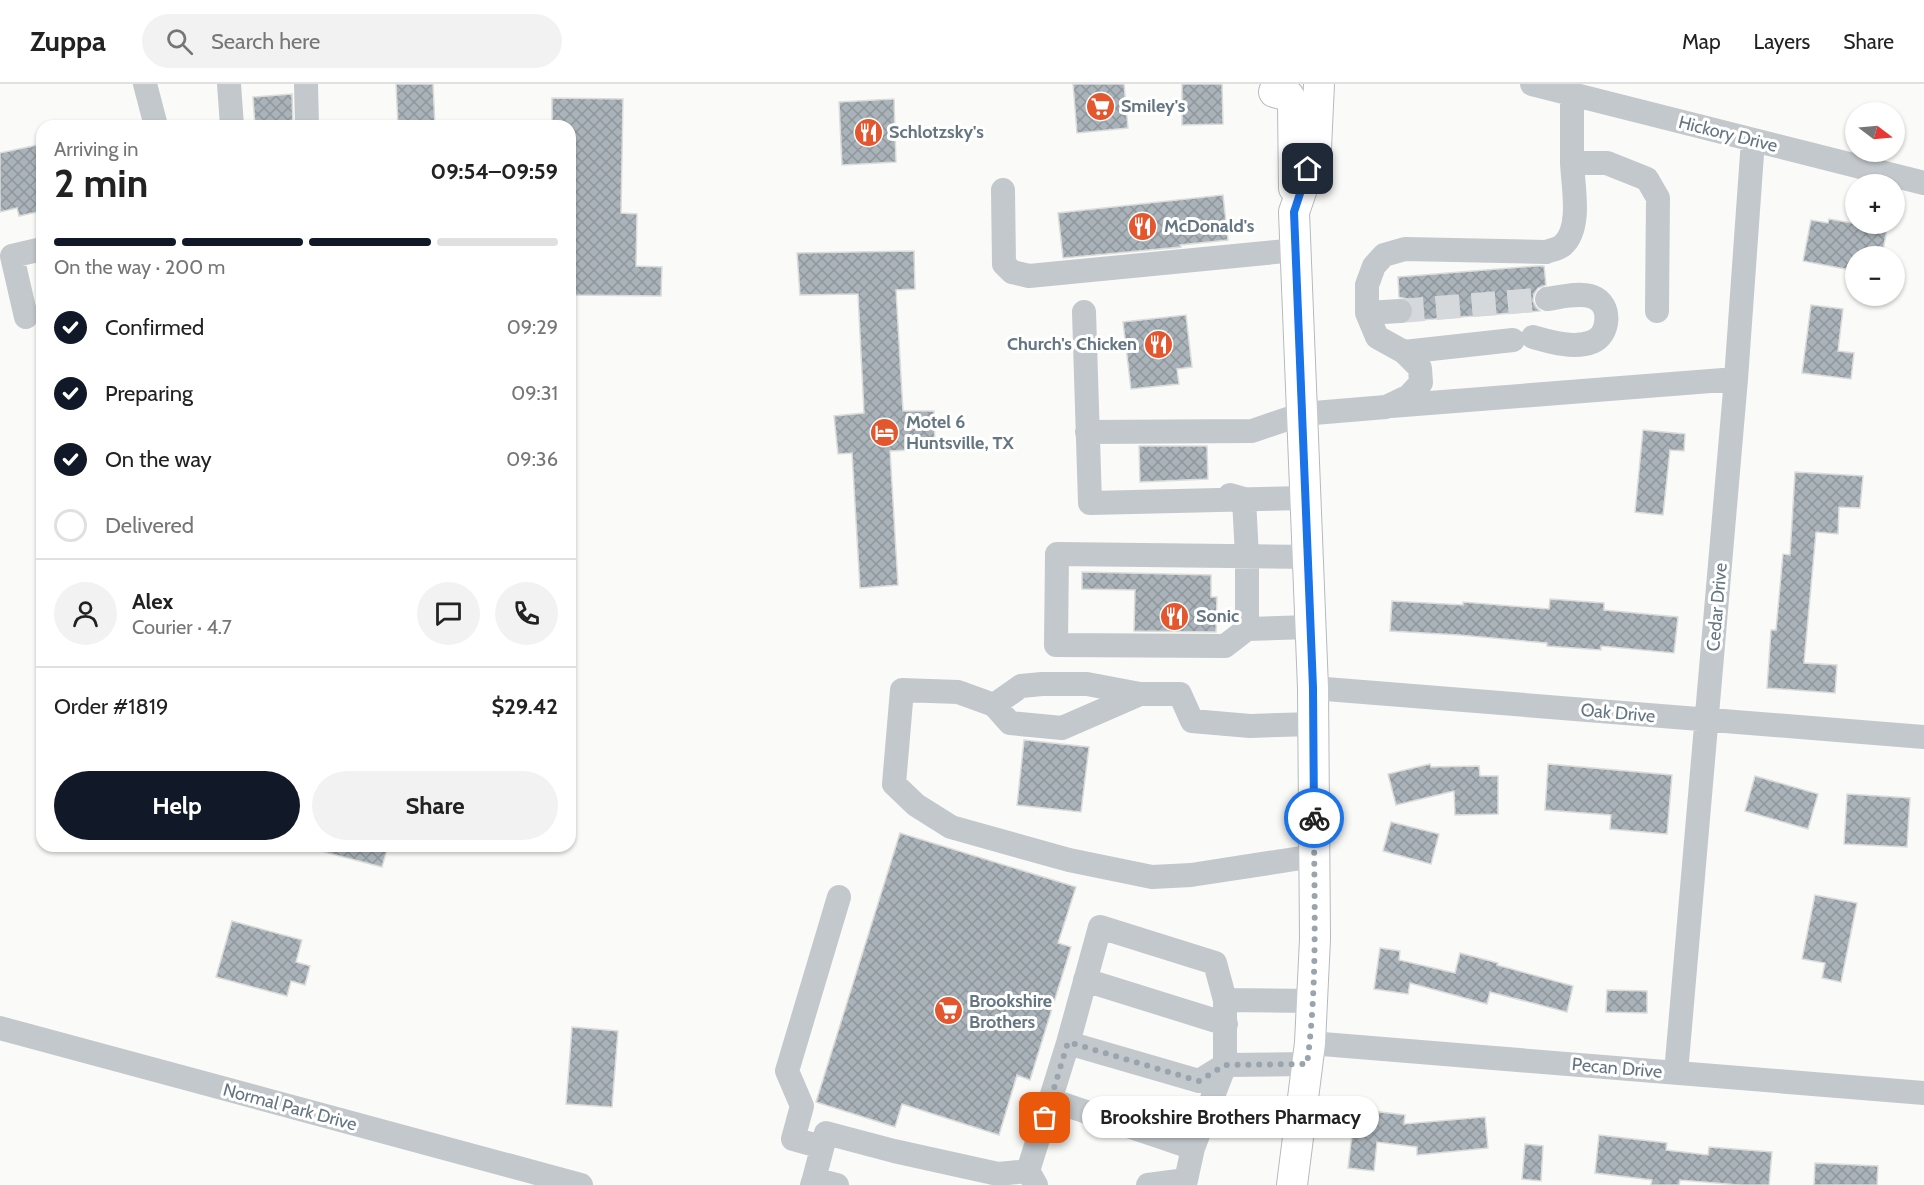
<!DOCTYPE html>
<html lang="en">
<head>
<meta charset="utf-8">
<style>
	:root { --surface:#fff; --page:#f2f2f2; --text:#222; --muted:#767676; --line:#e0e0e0; --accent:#111827 }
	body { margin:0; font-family:Cabin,sans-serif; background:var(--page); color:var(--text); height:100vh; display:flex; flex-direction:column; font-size:22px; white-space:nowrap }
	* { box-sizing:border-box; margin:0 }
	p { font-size:20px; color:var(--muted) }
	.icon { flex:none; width:33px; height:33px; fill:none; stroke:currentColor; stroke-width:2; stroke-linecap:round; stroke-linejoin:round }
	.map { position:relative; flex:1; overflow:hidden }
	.sheet { position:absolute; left:36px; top:36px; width:540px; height:732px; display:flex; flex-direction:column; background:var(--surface); border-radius:18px; box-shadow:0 2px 4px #0004 }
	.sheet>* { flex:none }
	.needle { width:39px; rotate:106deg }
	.fabs { position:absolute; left:1845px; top:18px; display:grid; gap:12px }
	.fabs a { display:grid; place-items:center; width:60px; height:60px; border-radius:50%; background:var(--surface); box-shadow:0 2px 4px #0004; font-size:30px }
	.pin { position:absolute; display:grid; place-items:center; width:51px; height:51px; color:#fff; margin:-26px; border-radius:12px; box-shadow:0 3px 9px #0006 }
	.courier { position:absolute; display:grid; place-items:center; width:60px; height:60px; margin:-30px; border:4px solid #1a73e8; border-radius:50%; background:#fff; color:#222; box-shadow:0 2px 8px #0007 }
	.bubble { position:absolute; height:42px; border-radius:21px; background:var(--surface); box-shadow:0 2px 4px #0004; font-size:20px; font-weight:700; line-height:42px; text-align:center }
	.head em { font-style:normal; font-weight:700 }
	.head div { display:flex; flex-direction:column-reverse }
	.head { display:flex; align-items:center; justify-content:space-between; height:102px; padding:0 18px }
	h1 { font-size:39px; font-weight:700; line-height:45px }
	.bar { display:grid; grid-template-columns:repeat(4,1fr); gap:9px 6px; align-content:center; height:72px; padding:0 18px }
	.bar i { height:8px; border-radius:4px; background:var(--line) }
	.bar .on { background:var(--accent) }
	.bar p { grid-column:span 4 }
	.line { display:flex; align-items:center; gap:15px; padding:0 18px; border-top:2px solid var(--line) }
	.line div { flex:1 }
	.round { display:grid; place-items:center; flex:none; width:63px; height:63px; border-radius:32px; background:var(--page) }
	ol { padding:0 18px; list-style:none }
	li { display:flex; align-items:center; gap:18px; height:66px }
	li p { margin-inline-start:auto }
	li .icon { padding:6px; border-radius:50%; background:var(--accent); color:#fff; stroke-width:4 }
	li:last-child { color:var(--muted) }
	li i { width:33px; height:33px; border:3px solid var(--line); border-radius:50% }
	.cta { display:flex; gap:12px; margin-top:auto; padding:12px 18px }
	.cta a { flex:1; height:69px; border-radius:36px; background:var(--accent); color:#fff; font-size:24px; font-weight:700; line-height:69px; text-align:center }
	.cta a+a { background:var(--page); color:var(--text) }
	header { display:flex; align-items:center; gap:36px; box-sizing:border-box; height:84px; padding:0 30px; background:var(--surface); border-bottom:2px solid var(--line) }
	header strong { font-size:28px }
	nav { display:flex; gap:33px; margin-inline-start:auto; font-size:21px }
	.search { width:420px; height:54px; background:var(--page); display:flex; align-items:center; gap:15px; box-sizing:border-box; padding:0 21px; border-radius:33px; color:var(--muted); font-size:22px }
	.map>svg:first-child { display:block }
	.building { fill:url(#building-cross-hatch); stroke:#dcdcda; stroke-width:1.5 }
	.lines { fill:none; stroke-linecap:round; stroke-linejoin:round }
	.minor-tunnel { stroke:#d5d9db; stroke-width:24; stroke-dasharray:24 12; stroke-linecap:butt }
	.major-casing { stroke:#b5babe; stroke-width:32 }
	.minor { stroke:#c3c8cc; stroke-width:24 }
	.major { stroke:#fff; stroke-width:30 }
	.done { stroke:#99a4ac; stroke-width:6; stroke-dasharray:0 10.8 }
	.route { stroke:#1a73e8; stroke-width:8 }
	.labels { text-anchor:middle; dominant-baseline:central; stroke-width:6; stroke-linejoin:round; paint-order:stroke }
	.poi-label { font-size:18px; font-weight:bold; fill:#657683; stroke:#fff; text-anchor:start }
	.street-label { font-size:18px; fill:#657683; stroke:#fff }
</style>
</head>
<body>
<header>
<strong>Zuppa</strong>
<div class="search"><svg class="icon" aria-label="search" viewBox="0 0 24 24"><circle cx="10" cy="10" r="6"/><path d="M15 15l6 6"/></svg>Search here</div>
<nav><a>Map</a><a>Layers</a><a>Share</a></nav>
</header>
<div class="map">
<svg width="1924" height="1101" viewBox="0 0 1924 1101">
	<defs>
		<pattern id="building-cross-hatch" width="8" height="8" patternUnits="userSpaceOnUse" patternTransform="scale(1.5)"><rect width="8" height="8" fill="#aab3b9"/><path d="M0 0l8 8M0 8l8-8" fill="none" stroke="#8e969c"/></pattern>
	</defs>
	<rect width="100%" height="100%" fill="#fafaf8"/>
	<path class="building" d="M396,0H433L435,42H398Z
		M1073,0H1124L1128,44L1077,49Z
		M1182,0H1222L1223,40L1182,41Z
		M292,10L293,42H255L253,13Z
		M552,14L623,15L621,129L637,130L636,182L662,183L661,212L570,211V42H552Z
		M894,15L896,78L842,81L839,18Z
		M42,60V127L19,132L17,124L0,128V69Z
		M1223,111L1228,156L1180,161L1181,163L1063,174L1058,129Z
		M1829,135L1887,145L1882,172H1856V187L1803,177L1811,136L1828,139Z
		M914,167L915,205L896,206L903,327H934L935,365L890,367L898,501L860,504L852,369L838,370L834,332L864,329L858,210L800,211L797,169Z
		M1536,182H1544L1546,201L1538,204L1534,210L1533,217L1536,223L1540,227L1409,237L1414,227L1412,220L1407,215L1399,213L1398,193Z
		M1811,221L1843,225L1838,267L1854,269L1851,295L1802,289Z
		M1186,231L1192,283L1177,285L1179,300L1131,305L1123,238Z
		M1643,346L1685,350L1684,367L1670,366L1663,431L1635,428Z
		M1139,362H1207L1208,395L1140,398Z
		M1795,388L1863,392L1860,424L1839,423L1838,450L1816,448L1804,579L1837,581L1835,609L1767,604L1771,546H1776L1783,470L1790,471Z
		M1082,488L1211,491V513H1217L1216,548L1134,547L1135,506L1082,505Z
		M1550,515L1604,519V526L1678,533L1674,569L1601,562V566L1547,562V559L1460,551L1390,547L1392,517L1463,521V518L1549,525Z
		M1024,656L1089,663L1081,728L1017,721Z
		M1430,680L1431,683L1479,682L1480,692H1498V730L1455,731L1454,707L1396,721L1388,690Z
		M1548,680L1672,691L1667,750L1610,745L1611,731L1545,726Z
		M1755,692L1818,710L1808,745L1745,727Z
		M1847,710L1910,714L1907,763L1844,760Z
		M1391,738L1439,750L1431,780L1383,767Z
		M900,749L1076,803L1058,859L1071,863L1030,996L1017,991L999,1051L902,1020L895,1043L816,1018Z
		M325,762H388L382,783L324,768Z
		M1815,811L1857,819L1841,898L1822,894L1825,879L1802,875Z
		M232,837L302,856L296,878L310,882L305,901L291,897L287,912L216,893Z
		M1380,864L1400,867L1399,876L1455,889L1460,869L1498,879L1497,881L1573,902L1567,928L1490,908L1487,920L1410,899L1408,910L1374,905Z
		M1607,906L1647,907V929L1606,928Z
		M572,943L618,947L612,1023L566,1020Z
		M1355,1025L1405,1031L1404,1040L1485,1033L1488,1064L1417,1071V1063L1377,1058L1374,1087L1348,1084Z
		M1599,1051L1667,1059L1666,1066L1708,1071L1709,1063L1772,1068L1769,1101H1740L1680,1096L1679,1101H1651L1652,1096L1595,1089Z
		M1525,1060L1543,1062L1541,1097L1522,1095Z
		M1815,1079L1878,1082L1877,1101H1814Z"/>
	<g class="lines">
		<path class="minor-tunnel" d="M1400,227L1547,215"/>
		<defs>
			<path id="major" d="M1274,8L1289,12L1293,20L1294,104
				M1292,1101L1310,959L1315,855L1313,604L1294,128L1316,64L1319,0"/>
		</defs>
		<use href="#major" class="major-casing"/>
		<path class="minor" d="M145,0L156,42
			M229,0L232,42
			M306,0L307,42
			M1532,0L1924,99
			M1572,10V79H1607L1647,95L1658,114L1657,227
			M1003,106L1004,180L1012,188L1029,192L1296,166
			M1084,228L1090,419L1306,414
			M1367,229L1400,227
			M26,233L12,172L42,165
			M1533,253C1551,258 1574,265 1592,258C1610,251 1612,220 1593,213C1579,208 1561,213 1547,215
			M1404,268L1513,256
			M1391,322L1736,295
			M1087,348L1252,347L1302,330L1386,323L1409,312L1421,299L1420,284L1404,268L1377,253L1367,229V201L1374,182L1384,171L1405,165L1546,168C1551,166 1559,165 1563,161C1582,144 1573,102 1572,79
			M1230,411L1244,415L1247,472V545
			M1308,473L1057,470L1056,561L1225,562L1247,545L1310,543
			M1313,604L1924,653
			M994,621L1021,602L1042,600H1087L1140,610
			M1313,640L1250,642L1192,637L1180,610H1140L1062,644L1010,639L994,621L958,608L902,606L894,700L916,721L951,743L1069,776L1152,793L1191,791L1314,772
			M1085,896L1226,940
			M0,944L581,1101
			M1068,959L1199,997L1225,981
			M1310,959L1924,1009
			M1307,980L1225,981V916L1312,917
			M1676,989L1736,295L1753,56
			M1051,1016L1193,1064
			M822,1063L793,1055L802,1022L787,987L839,813
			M814,1095L826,1049L894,1067L998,1090L1028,1087
			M812,1101L814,1095L837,1101
			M1036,1101L1028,1087L1068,959L1100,843L1215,879L1225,916
			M1148,1101L1186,1096L1184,1101
			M1180,1101L1186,1096L1193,1064L1225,981"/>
		<use href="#major" class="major"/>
	</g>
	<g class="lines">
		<path class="done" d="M1045,1034L1068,958L1199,997L1225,981L1307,980C1318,899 1314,815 1314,734"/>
		<path class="route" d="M1308,85L1294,128L1313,604L1314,734"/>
	</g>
	<defs>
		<symbol id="supermarket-disc" viewBox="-11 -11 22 22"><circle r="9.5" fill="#e4572e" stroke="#fff"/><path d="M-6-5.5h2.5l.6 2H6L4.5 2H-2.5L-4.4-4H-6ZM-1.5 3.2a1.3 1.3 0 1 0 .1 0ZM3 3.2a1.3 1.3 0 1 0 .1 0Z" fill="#fff"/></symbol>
		<symbol id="restaurant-disc" viewBox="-11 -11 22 22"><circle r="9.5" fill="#e4572e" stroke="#fff"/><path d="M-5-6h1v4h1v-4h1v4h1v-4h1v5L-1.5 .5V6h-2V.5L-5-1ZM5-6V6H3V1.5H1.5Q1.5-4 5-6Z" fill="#fff"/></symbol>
		<symbol id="hotel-disc" viewBox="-11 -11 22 22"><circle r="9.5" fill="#e4572e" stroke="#fff"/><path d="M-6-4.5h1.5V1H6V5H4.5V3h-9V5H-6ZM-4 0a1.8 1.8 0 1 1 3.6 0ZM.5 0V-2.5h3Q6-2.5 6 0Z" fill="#fff"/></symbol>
	</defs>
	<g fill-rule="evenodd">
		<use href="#supermarket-disc" x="1084" y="6" width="33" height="33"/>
		<use href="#restaurant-disc" x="852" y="32" width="33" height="33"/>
		<use href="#restaurant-disc" x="1126" y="126" width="33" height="33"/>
		<use href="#restaurant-disc" x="1142" y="244" width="33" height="33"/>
		<use href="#hotel-disc" x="868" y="332" width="33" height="33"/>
		<use href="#restaurant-disc" x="1158" y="516" width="33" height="33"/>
		<use href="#supermarket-disc" x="932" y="910" width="33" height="33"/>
	</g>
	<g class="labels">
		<g class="poi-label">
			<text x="1121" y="22">Smiley's</text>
			<text x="889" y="48">Schlotzsky's</text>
			<text x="1164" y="142">McDonald's</text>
			<text x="1137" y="260" text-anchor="end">Church's Chicken</text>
			<text x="906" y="338">Motel 6<tspan x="906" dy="21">Huntsville, TX</tspan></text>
			<text x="1196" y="532">Sonic</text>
			<text x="969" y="917">Brookshire<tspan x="969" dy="21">Brothers</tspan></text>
		</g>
		<g class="street-label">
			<text transform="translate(1728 50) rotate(14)">Hickory Drive</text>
			<text transform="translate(1717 523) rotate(-85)">Cedar Drive</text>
			<text transform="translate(1618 629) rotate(5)">Oak Drive</text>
			<text transform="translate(1617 984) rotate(5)">Pecan Drive</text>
			<text transform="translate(290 1023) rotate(15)">Normal Park Drive</text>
		</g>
	</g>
</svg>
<div class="fabs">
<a><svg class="needle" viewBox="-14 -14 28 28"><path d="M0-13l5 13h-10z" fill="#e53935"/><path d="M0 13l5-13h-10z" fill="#767676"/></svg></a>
<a>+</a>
<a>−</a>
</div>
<div class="pin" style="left:1045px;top:1034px;background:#ea580c"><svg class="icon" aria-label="bag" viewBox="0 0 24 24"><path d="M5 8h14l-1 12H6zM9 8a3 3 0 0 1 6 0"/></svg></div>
<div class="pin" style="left:1308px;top:85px;background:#1f2937"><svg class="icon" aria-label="home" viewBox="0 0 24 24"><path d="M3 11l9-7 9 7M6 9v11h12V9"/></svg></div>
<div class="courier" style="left:1314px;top:734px"><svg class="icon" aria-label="bike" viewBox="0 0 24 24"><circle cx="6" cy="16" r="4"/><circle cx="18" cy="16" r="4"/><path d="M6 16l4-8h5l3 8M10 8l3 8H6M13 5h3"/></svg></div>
<div class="bubble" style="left:1082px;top:1012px;width:297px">Brookshire Brothers Pharmacy</div>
<section class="sheet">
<div class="head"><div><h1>2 min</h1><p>Arriving in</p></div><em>09:54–09:59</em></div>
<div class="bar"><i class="on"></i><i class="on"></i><i class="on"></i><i></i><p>On the way · 200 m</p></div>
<ol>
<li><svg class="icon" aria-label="check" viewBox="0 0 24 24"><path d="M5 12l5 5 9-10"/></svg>Confirmed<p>09:29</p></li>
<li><svg class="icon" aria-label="check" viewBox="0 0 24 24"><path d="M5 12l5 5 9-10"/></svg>Preparing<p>09:31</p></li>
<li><svg class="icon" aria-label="check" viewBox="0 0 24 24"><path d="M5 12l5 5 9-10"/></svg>On the way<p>09:36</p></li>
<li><i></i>Delivered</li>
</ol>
<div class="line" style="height:108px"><a class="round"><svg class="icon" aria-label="person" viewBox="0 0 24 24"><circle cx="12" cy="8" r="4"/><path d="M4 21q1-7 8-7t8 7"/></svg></a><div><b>Alex</b><p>Courier · 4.7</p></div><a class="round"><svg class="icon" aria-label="chat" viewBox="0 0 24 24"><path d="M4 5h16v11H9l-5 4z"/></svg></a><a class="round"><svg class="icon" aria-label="phone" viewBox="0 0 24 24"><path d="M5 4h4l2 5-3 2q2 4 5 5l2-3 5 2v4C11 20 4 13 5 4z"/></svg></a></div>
<div class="line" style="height:78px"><div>Order #1819</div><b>$29.42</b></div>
<div class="cta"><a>Help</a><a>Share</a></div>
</section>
</div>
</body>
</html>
